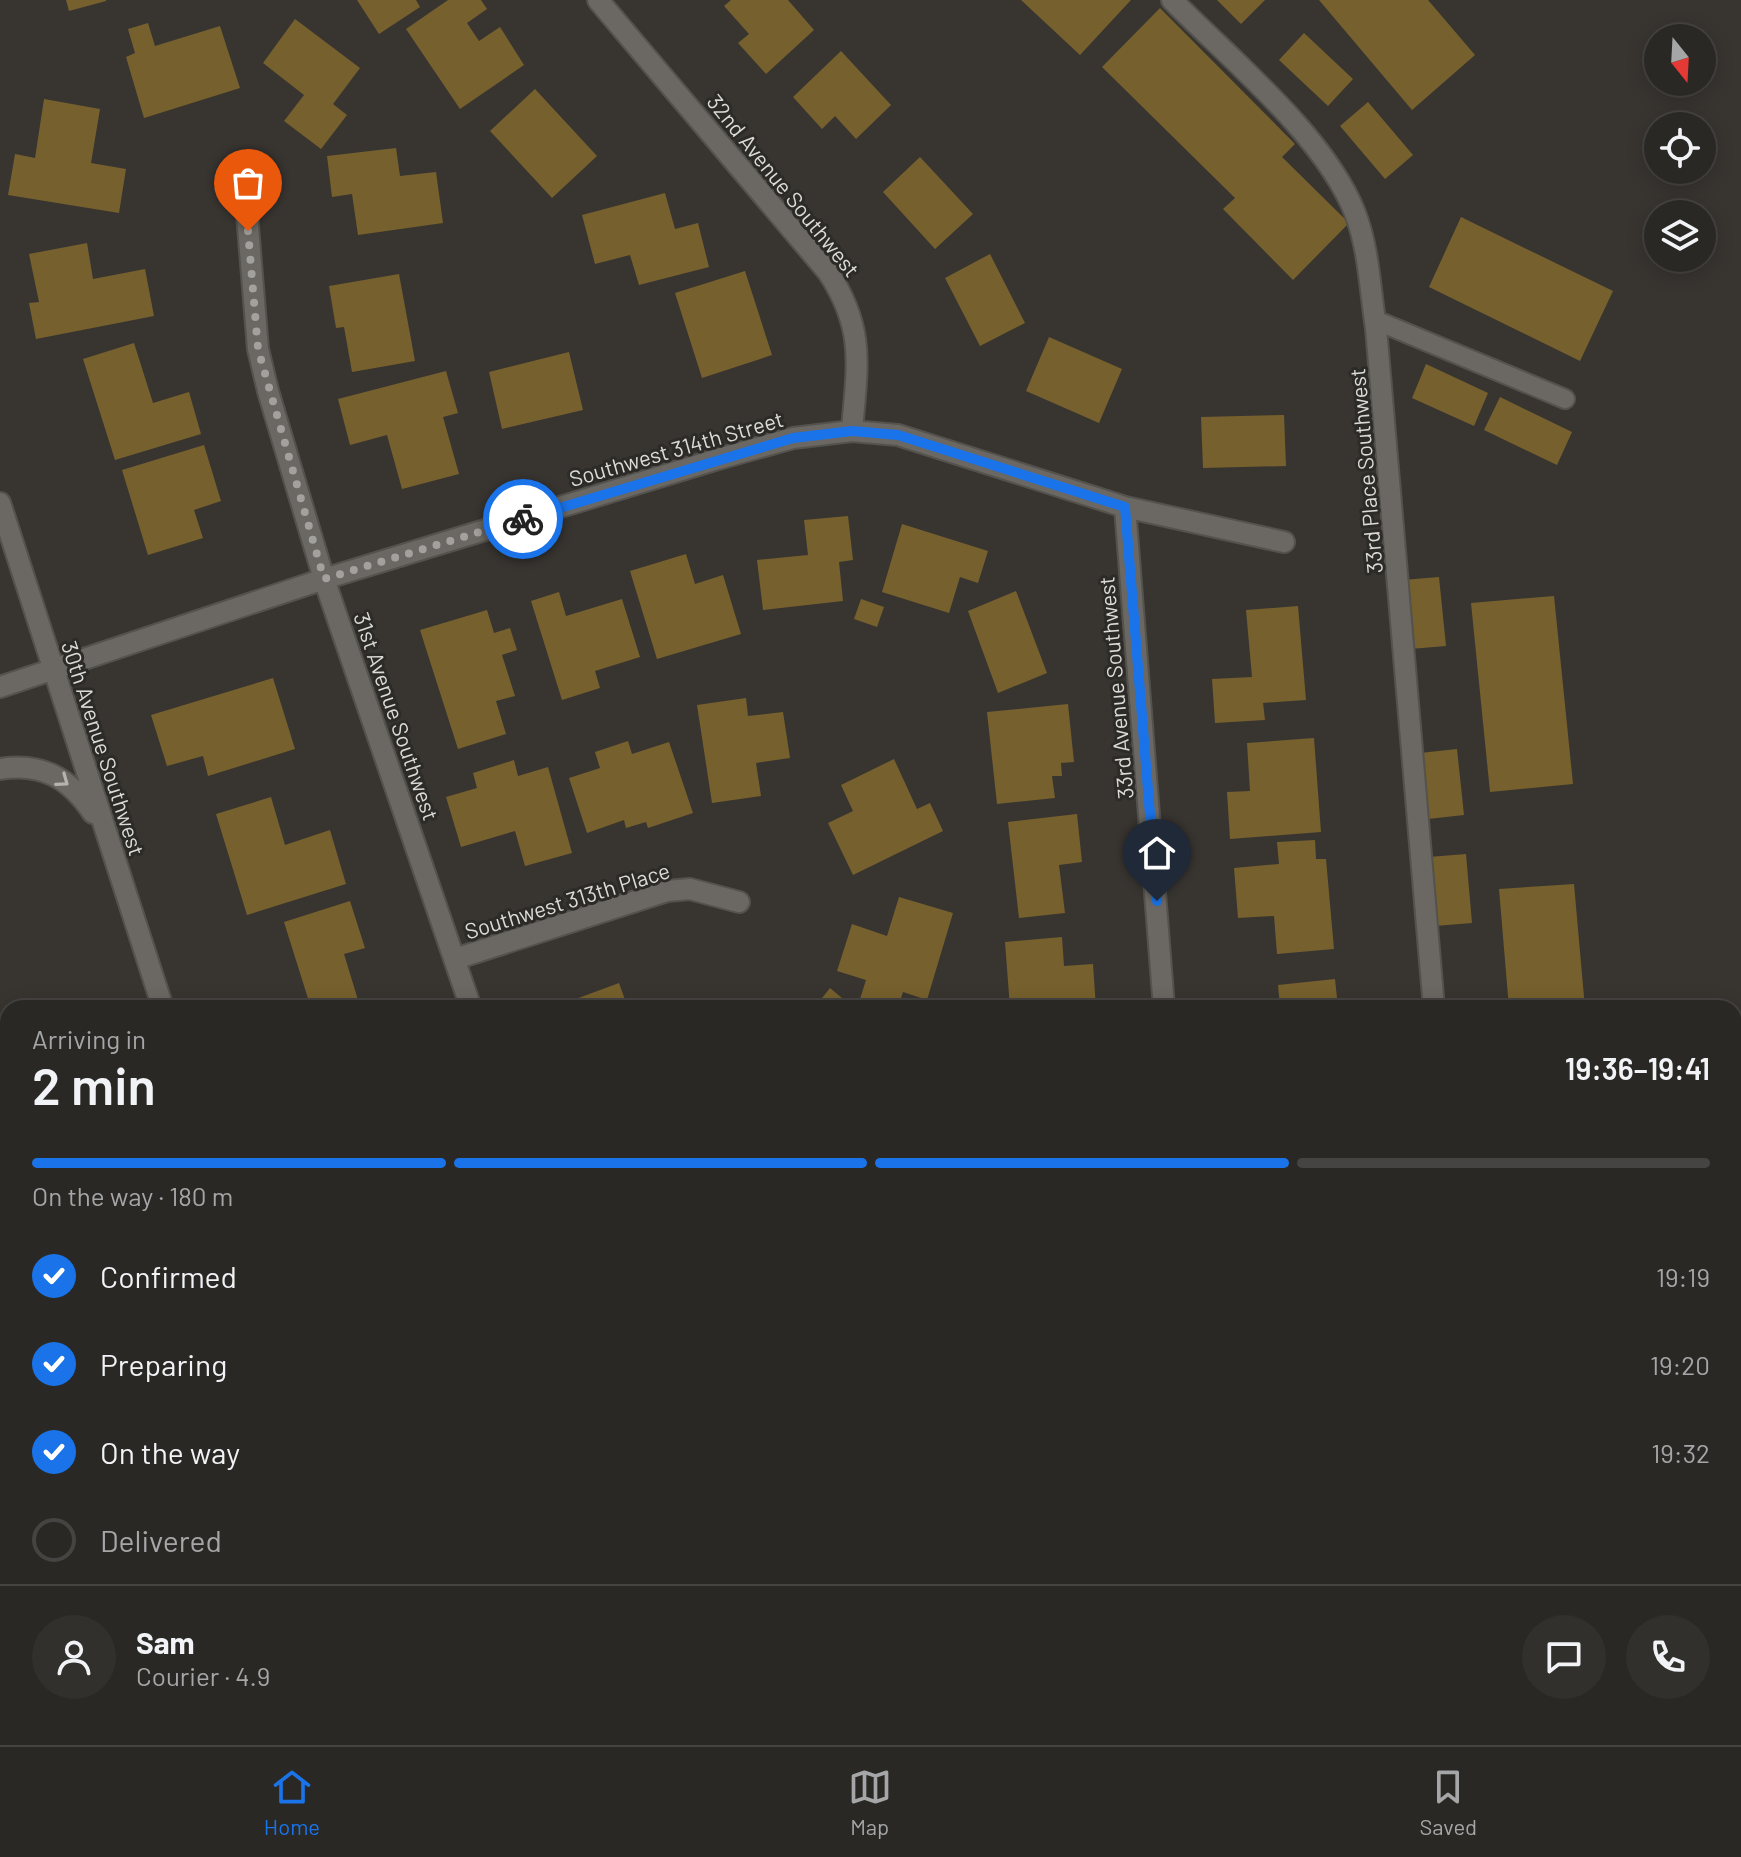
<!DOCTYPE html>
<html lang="en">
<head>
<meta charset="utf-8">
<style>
	:root { --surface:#2a2825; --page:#32302d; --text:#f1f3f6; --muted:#a5a6a7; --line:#464442; --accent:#1a73e8 }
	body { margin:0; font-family:Barlow,sans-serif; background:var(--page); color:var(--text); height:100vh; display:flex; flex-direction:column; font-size:30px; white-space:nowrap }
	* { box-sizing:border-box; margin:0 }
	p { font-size:26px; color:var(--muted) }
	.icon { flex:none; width:44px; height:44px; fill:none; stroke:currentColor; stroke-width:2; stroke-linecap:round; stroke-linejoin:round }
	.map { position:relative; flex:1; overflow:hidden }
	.side { position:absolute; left:0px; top:1000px; width:1742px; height:746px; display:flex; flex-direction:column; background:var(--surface); border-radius:24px 24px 0 0; box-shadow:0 4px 20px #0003,0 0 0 2px var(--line) }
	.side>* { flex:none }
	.needle { width:52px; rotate:162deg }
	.controls { position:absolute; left:1644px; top:24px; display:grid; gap:16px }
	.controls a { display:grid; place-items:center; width:72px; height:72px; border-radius:50%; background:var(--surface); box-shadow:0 4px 20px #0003,0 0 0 2px var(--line); font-size:40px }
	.pin { position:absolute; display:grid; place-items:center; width:68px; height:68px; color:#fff; margin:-82px -34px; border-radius:50% 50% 50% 0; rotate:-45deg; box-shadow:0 0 8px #0007 }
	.pin .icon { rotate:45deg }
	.courier { position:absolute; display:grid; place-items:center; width:80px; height:80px; margin:-40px; border:6px solid #1a73e8; border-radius:50%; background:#fff; color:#222; box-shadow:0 2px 10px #0007 }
	.headline em { font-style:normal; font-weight:600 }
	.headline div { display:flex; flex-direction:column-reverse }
	.headline { display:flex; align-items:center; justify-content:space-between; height:136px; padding:0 32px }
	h1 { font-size:52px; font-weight:600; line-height:60px }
	.bar { display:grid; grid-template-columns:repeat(4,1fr); gap:12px 8px; align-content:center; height:96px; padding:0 32px }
	.bar i { height:10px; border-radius:6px; background:var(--line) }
	.bar .current { background:var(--accent) }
	.bar p { grid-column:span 4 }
	.line { display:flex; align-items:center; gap:20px; padding:0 32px; border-top:2px solid var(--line) }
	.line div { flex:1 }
	.round { display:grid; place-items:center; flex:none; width:84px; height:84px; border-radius:42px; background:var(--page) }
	ol { padding:0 32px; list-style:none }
	li { display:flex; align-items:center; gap:24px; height:88px }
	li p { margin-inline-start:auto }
	li .icon { padding:8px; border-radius:50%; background:var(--accent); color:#fff; stroke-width:4 }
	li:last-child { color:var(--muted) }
	li i { width:44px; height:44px; border:4px solid var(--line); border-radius:50% }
	.dock { display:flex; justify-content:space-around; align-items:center; height:112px; border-top:2px solid var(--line); background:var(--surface); font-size:22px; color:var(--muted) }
	.dock a { display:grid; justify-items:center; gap:4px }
	.dock .current { color:var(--accent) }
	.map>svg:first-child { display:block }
	.green { fill:#645636 }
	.building { fill:#76602d }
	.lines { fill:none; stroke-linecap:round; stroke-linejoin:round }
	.lane-casing { stroke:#54524d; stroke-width:22 }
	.street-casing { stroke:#54524d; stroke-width:24 }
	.lane { stroke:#6b6863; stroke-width:18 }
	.street { stroke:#6b6863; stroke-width:20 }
	.oneway { stroke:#b4b3ae }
	.done { stroke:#a3a19d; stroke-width:8; stroke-dasharray:0 14.4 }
	.route { stroke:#1a73e8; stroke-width:10 }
	.labels { text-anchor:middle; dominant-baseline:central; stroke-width:6; stroke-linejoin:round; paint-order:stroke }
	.street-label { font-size:22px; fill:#dcdbd7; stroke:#2d2b27 }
</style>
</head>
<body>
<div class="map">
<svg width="1741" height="1745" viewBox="0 0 1741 1745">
	<rect width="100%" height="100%" fill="#383531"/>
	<path class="green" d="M1741,1048V1745H1411L1433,1738H1734V1117Z"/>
	<path class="building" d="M66,0H106V1L69,11Z
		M357,0H416L420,7L379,34Z
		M448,0H481L487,9L467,23L479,41L500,27L524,65L460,109L406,29Z
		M731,0H788L814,30L766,74L738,43L749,34L724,6Z
		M1021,0H1131L1080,55Z
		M1217,0H1265L1241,24Z
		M1319,0H1428L1475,55L1412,110Z
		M1160,8L1295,144L1282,157L1349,223L1293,280L1223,209L1235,198L1102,67Z
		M295,19L360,68L333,104L347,115L321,149L284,121L304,95L263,63Z
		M148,23L155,46L220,26L240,88L144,118L126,57L135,53L128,29Z
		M1304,33L1353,79L1328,106L1279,60Z
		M841,51L891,105L856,139L835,116L822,129L793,97Z
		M535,89L597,156L552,198L490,131Z
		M44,99L100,109L91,163L126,169L119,213L8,195L15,154L35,158Z
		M1368,102L1413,155L1385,179L1340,126Z
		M396,148L400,176L436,172L443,223L358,235L352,194L332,197L327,156Z
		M920,157L973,214L935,249L883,192Z
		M665,193L675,229L698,223L709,267L639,285L630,255L595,264L582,215Z
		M1461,217L1613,291L1580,361L1429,287Z
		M87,243L93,279L145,269L154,316L36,339L29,303L39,302L29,254Z
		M990,254L1025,323L980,346L945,278Z
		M745,271L772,355L702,378L675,293Z
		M399,274L415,361L352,372L344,327L336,328L329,286Z
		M1049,337L1122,369L1099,423L1026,391Z
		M134,343L153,403L189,392L201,434L115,460L83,359Z
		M569,352L583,410L502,429L489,372Z
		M1426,364L1488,393L1474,426L1412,398Z
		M446,371L458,413L443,417L459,474L402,489L387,435L350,445L338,399Z
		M1500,397L1572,432L1557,465L1484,430Z
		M1284,415L1286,466L1203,468L1201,417Z
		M204,445L221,501L194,510L203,538L148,555L122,470Z
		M848,516L853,560L839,562L843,601L763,610L757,560L808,555L804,520Z
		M902,524L988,551L978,583L960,577L949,613L882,592Z
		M686,554L695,584L723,575L741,634L657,659L630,571Z
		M1439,577L1446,646L1410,649L1403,580Z
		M1016,591L1047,673L998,693L968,611Z
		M559,592L566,616L622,599L640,657L595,671L600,688L562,700L531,601Z
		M1554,596L1573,784L1490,792L1471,603Z
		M861,599L884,607L877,627L854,619Z
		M1298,606L1306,700L1263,703L1265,720L1215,723L1212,679L1252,677L1246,610Z
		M487,610L494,633L510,628L517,650L502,655L515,696L496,701L506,734L458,749L420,630Z
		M273,678L295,749L208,776L203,756L167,766L151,715Z
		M746,698L748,716L783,712L790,758L756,763L761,796L712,803L697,705Z
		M1068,704L1074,762L1061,763L1062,776H1052L1055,798L997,804L987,712Z
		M1314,738L1321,832L1230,839L1227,792L1250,791L1247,743Z
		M628,741L632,754L669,742L693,813L648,828L646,822L626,828L624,820L587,833L569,778L600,768L595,752Z
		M1457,749L1464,815L1428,819L1420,753Z
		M894,759L917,809L930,803L943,831L853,875L828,823L853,811L841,785Z
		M514,760L518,776L548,767L572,853L525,866L515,831L461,847L446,797L477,788L473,773Z
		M271,797L285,845L330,830L346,884L247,915L216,814Z
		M1077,814L1082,862L1059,865L1065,913L1019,918L1008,822Z
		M1315,840L1316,859H1326L1334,949L1277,954L1274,916L1238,918L1234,868L1279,864L1277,842Z
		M1466,854L1472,923L1435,926L1429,857Z
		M1574,884L1585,1008H1509L1499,889Z
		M899,897L953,913L927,1000L903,992L898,1008H874L860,999L866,980L837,971L852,924L887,936Z
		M350,901L365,948L344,954L358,1000L332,1008H311L284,922Z
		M1062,937L1064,966L1093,964L1096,1008H1010L1005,942Z
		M1335,979L1338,1008H1280L1278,985Z
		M619,983L628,1008H567L565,1003Z
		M830,988L854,1008H814Z
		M0,1266L8,1271V1334L0,1347Z
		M8,1694V1738L0,1729V1702Z
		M8,1738H52L45,1745H15Z
		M224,1738H303L306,1745H227Z"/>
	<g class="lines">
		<defs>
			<path id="lane" d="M1375,320L1565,399
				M685,1738L687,1745
				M959,1745L979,1738"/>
			<path id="street" d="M598,0L828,272C866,330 857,366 852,431
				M1172,0C1230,59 1325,136 1355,213C1369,249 1370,290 1376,328L1434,1008
				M246,202L258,349L268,391L324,579L471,1008
				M0,503L163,1008
				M1125,507L1164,1008
				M0,687L324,579L718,459L793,438L852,431L898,435L1125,507L1284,542
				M0,769C43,762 70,779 93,813
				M455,959L667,891L690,889L739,902
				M0,1517L8,1507
				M397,1738L399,1745
				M540,1745L562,1738"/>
		</defs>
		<use href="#lane" class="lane-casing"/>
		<use href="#street" class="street-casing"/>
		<use href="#lane" class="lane"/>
		<use href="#street" class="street"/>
	</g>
	<defs><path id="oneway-chevron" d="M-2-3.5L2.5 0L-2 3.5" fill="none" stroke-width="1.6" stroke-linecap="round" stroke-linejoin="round" transform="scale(2)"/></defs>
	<use class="oneway" href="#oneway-chevron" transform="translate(63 781) rotate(36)"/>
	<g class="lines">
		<path class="done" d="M248,231L258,349L324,579L523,519"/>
		<path class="route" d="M523,519L793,438L852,431L898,435L1125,507L1157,901"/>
	</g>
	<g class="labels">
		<g class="street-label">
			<text transform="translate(784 185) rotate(51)">32nd Avenue Southwest</text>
			<text transform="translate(676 448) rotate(-16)">Southwest 314th Street</text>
			<text transform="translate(1365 471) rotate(-95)">33rd Place Southwest</text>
			<text transform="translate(1115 688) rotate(-95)">33rd Avenue Southwest</text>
			<text transform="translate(397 716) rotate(71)">31st Avenue Southwest</text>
			<text transform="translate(104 748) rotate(72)">30th Avenue Southwest</text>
			<text transform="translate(567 900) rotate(-17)">Southwest 313th Place</text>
		</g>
	</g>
</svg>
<div class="controls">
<a><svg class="needle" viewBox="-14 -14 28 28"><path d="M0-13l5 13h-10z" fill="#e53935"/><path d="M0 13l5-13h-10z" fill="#a5a6a7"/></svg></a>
<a><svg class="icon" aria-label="locate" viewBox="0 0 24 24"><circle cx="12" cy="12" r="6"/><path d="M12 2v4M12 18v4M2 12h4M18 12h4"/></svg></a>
<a><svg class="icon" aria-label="layers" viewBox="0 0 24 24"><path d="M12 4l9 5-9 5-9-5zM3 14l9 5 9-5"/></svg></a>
</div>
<div class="pin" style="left:248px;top:231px;background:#ea580c"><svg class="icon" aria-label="bag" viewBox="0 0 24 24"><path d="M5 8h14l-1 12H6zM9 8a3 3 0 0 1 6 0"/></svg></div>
<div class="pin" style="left:1157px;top:901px;background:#1f2937"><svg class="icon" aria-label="home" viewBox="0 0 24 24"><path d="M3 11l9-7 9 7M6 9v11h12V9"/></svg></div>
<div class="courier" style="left:523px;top:519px"><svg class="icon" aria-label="bike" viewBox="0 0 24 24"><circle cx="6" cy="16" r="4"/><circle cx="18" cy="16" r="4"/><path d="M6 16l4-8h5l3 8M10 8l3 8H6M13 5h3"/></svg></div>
<section class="side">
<div class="headline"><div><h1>2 min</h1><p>Arriving in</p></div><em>19:36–19:41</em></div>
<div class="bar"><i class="current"></i><i class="current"></i><i class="current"></i><i></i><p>On the way · 180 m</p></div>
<ol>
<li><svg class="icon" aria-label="check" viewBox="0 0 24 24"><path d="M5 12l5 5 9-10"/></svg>Confirmed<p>19:19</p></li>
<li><svg class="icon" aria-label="check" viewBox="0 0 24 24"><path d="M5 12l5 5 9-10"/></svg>Preparing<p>19:20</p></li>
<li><svg class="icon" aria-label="check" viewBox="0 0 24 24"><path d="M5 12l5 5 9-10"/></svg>On the way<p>19:32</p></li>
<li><i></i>Delivered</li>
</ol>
<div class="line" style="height:144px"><a class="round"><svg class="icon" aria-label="person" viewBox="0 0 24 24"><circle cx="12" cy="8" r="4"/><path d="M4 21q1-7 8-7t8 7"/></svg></a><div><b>Sam</b><p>Courier · 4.9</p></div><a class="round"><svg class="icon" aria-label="chat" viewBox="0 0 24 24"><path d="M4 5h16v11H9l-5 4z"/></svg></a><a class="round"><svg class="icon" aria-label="phone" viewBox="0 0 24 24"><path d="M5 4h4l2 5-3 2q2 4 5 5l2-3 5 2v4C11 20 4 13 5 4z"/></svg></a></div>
</section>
</div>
<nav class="dock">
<a class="current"><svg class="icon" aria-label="home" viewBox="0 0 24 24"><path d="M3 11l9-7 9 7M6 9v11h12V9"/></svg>Home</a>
<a><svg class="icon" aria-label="map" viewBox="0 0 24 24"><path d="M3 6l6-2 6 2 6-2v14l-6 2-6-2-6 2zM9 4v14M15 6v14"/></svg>Map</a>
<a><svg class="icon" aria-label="saved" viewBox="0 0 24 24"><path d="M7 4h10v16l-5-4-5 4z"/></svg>Saved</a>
</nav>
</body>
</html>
